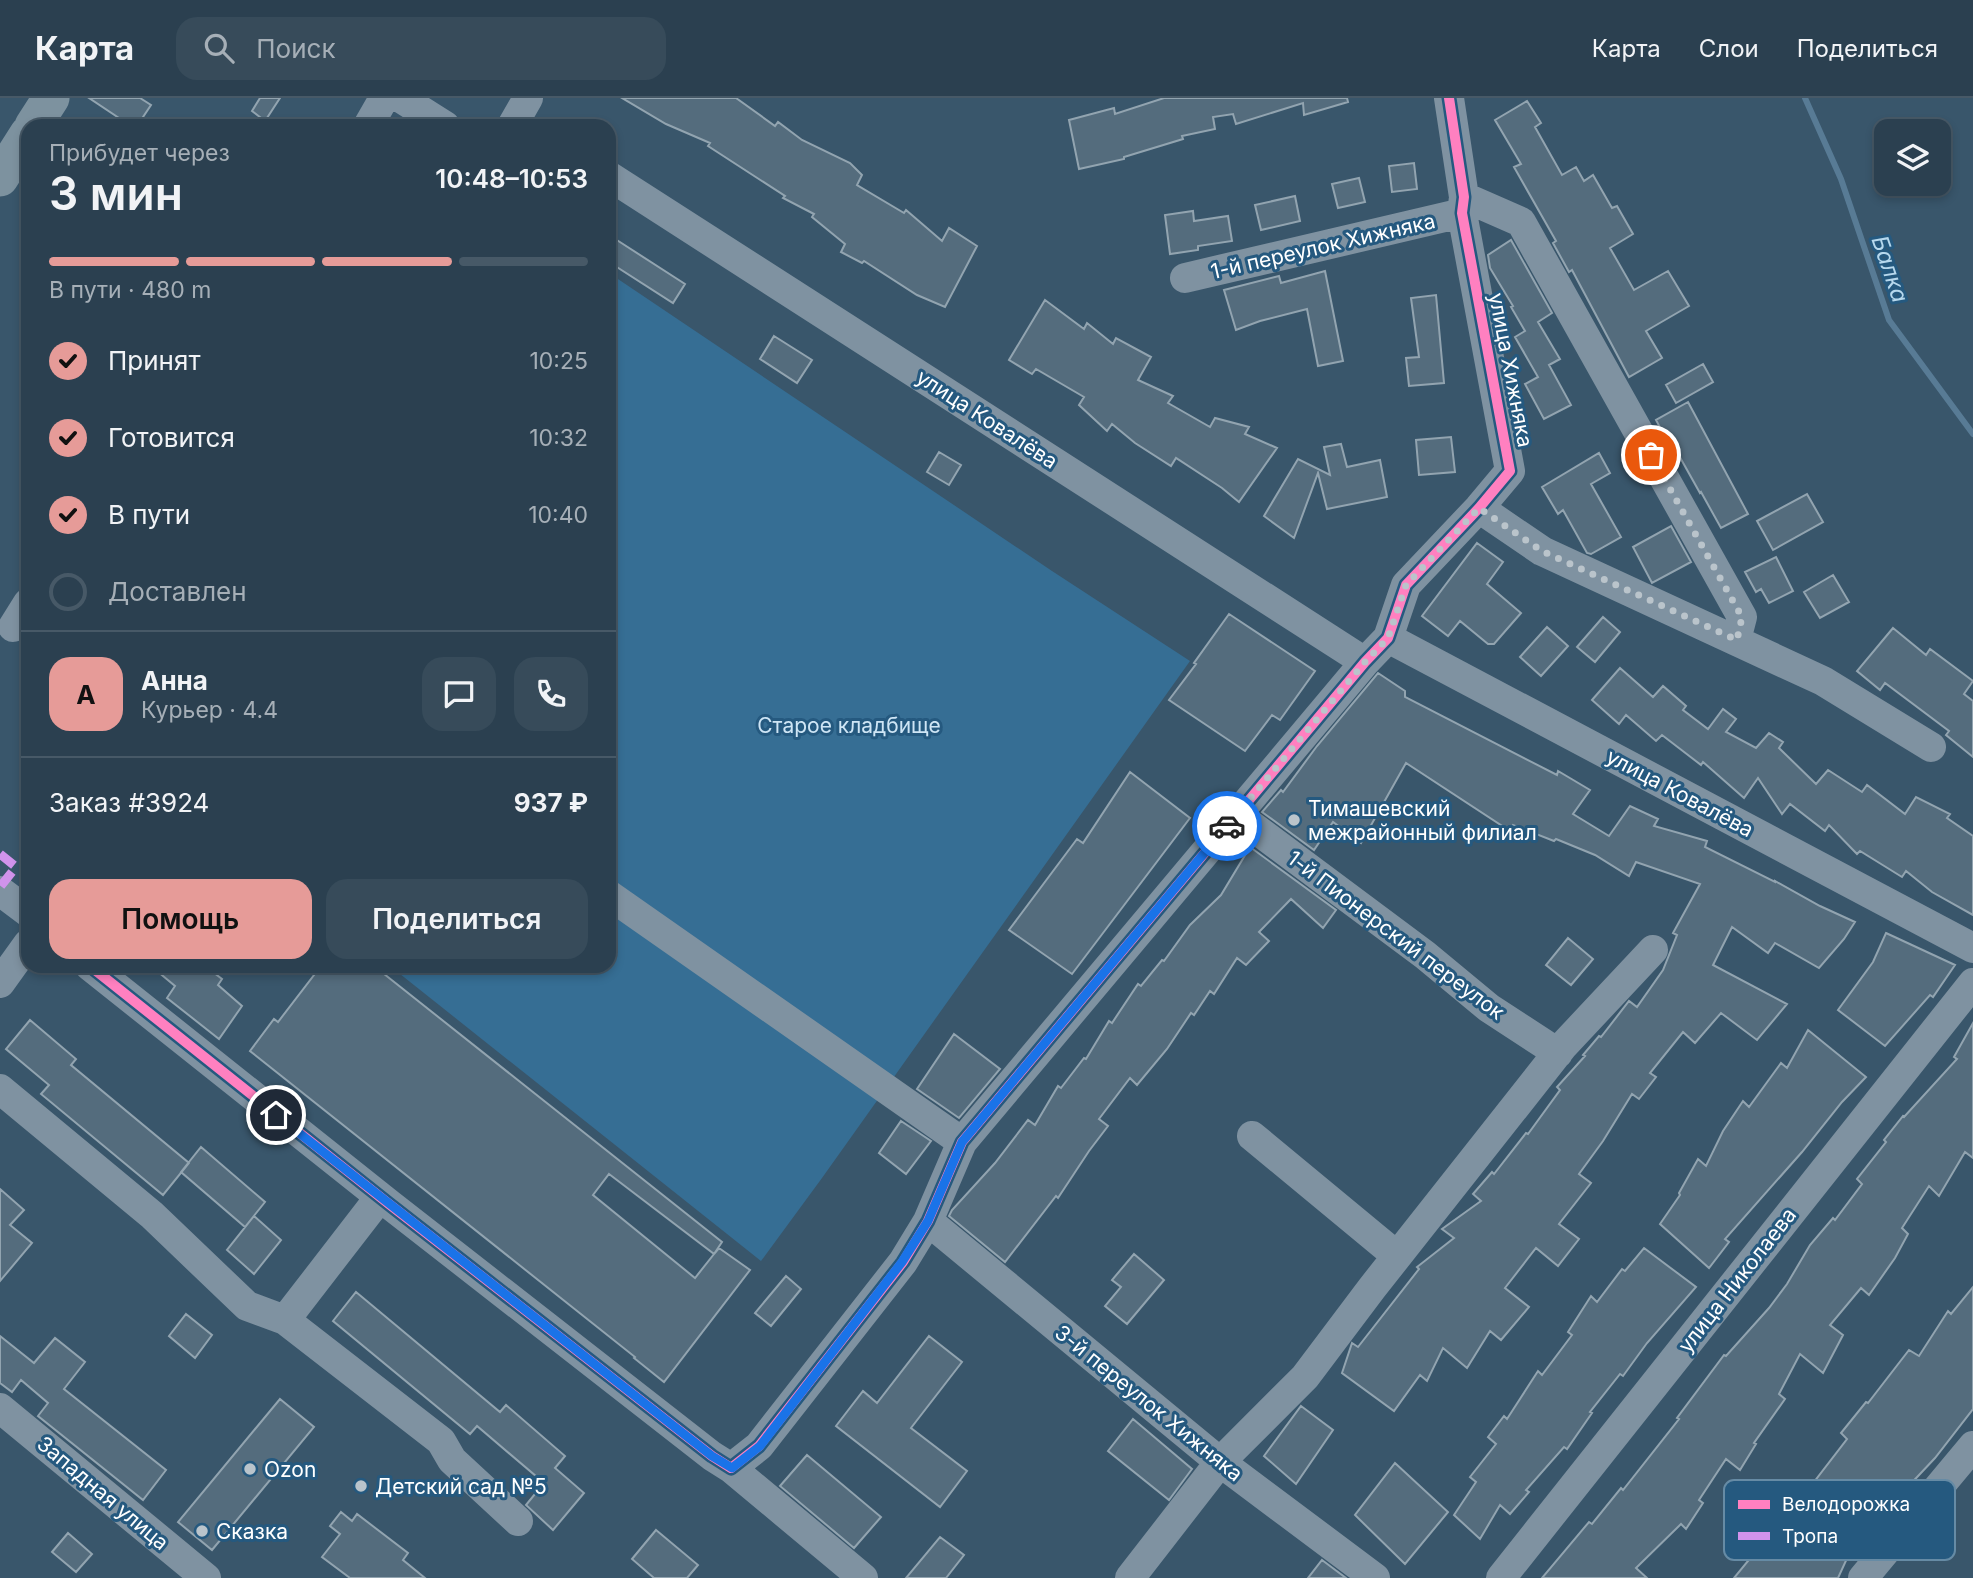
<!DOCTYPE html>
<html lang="ru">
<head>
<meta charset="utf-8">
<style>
	:root { --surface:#2b4050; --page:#374b5a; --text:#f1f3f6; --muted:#a6afb7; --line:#475967; --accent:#e69b98 }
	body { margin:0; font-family:Inter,sans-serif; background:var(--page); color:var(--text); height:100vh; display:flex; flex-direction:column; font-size:26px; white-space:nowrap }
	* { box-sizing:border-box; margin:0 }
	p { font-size:23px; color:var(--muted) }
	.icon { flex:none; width:38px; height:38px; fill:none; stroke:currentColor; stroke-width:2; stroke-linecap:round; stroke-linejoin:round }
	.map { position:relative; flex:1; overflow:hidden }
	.drawer { position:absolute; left:21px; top:21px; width:595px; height:854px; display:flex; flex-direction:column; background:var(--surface); border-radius:21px; box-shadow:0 4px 10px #0003,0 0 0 2px var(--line) }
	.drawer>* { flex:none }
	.tools { position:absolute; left:1874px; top:21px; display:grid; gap:14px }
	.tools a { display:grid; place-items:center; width:77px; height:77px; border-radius:14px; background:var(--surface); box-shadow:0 4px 10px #0003,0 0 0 2px var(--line); font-size:35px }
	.pin { position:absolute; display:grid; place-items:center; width:60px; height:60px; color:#fff; margin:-30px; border:4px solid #fff; border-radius:50%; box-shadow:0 2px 7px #0007 }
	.courier { position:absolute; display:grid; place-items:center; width:70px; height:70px; margin:-35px; border:5px solid #1a73e8; border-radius:50%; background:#fff; color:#222; box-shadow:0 2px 9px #0007 }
	.head em { font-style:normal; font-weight:600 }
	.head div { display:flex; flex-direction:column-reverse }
	.head { display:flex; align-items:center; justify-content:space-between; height:119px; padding:0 28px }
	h1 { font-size:46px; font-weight:600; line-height:52px }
	.bar { display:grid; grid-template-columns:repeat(4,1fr); gap:10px 7px; align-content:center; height:84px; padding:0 28px }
	.bar i { height:9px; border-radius:5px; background:var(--line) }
	.bar .on { background:var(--accent) }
	.bar p { grid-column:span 4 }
	.line { display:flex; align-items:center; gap:18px; padding:0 28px; border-top:2px solid var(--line) }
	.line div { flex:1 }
	.round { display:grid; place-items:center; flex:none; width:74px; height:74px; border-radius:21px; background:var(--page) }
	ol { padding:0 28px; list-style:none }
	li { display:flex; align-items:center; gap:21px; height:77px }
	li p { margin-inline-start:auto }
	li .icon { padding:7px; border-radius:50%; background:var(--accent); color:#111; stroke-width:4 }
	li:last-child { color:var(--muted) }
	li i { width:38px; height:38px; border:4px solid var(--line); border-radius:50% }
	.cta { display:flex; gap:14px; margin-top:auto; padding:14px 28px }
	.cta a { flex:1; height:80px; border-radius:21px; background:var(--accent); color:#111; font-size:28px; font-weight:600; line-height:80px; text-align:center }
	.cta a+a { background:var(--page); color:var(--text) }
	header { display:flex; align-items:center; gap:42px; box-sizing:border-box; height:98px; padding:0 35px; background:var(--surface); border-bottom:2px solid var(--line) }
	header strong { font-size:33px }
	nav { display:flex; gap:38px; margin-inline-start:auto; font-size:24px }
	.search { width:490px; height:63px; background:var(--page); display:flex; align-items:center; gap:18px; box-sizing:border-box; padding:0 24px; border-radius:21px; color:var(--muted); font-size:26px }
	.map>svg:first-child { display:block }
	.green { fill:#366e94 }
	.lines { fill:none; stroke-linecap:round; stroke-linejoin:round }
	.stream { stroke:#587b95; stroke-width:6 }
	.building { fill:#546c7d; stroke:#92a4b0; stroke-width:2; fill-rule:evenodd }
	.minor { stroke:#7f92a1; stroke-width:30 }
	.major { stroke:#7d929f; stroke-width:37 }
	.quiet { stroke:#d193ec; stroke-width:9; stroke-dasharray:18 9; stroke-linecap:butt }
	.cycleway-casing { stroke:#25597f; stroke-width:15 }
	.cycleway { stroke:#ff80c0; stroke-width:10 }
	.done { stroke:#bac4cb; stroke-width:7; stroke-dasharray:0 12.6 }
	.route { stroke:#1a73e8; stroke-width:9 }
	.poi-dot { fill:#bac4cb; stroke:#25597f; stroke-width:2.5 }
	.labels { text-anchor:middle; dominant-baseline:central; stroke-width:6; stroke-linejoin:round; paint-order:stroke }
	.street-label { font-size:21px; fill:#fff; stroke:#25597f }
	.park-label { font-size:21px; fill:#cee5f5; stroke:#25597f }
	.poi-label { font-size:21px; fill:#fff; stroke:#25597f; text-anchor:start }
	.water-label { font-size:23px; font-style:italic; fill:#b7d8ed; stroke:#25597f }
	.key { fill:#25597f; stroke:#668ba5; stroke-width:2 }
	.key-label { font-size:19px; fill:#fff }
</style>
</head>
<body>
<header>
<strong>Карта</strong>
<div class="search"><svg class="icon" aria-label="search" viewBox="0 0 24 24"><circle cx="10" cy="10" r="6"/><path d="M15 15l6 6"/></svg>Поиск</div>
<nav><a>Карта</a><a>Слои</a><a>Поделиться</a></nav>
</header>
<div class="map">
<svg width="1973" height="1480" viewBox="0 0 1973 1480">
	<rect width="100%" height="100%" fill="#39566b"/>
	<path class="green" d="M609,175L1052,473L1190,563L822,1080L761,1163L390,868H609Z"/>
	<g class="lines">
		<path class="stream" d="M1805,0L1841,81L1889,222L1973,336"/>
	</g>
	<path class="building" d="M89,0H140L151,7L137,28H131Z
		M260,0H280L265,23L252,13Z
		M622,0H736L775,28L778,24L802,42L850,65L862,77L857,87L904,115L906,112L942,143L949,130L977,148L945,209L917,197L864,163L862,165L841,154L845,146L812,119L814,116L783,100L785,98L708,48L710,45L666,26Z
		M1164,0H1347L1348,4L1304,17L1303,5L1236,26L1233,16L1213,19L1215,31L1182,38L1183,41L1124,59V61L1079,71L1069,22L1114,10L1115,16Z
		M1527,3L1541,25L1535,29L1562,77L1576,69L1584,83L1593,77L1612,110L1617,108L1633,136L1610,150L1634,192L1668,173L1689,208L1646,233L1662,260L1629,279L1572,172L1569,174L1553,145L1556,143L1514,69L1521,66L1495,22Z
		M1414,65L1417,91L1392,94L1389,68Z
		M1359,80L1365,104L1338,110L1332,86Z
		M1295,98L1300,123L1261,132L1255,107Z
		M1193,113L1194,123L1228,118L1232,143L1198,148V152L1170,156L1165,117Z
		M609,137L685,186L673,205L609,164Z
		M1511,142L1552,215L1538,224L1560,261L1549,267L1571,307L1544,321L1525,286L1538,279L1515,239L1525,233L1511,209L1513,208L1490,170L1488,157Z
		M1325,173L1343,263L1318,268L1307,211L1260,223L1236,232L1224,192L1279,178L1281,185Z
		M1436,197L1444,285L1409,288L1406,260L1419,259L1411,200Z
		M1045,202L1084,231L1087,225L1113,246L1116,240L1151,259L1138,282L1173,298L1168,305L1210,329L1215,320L1249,329L1245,336L1277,350L1239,404L1222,390L1176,360L1171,368L1135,345L1112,326L1107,333L1079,307L1084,299L1036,271L1032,276L1009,262Z
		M774,238L812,262L797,285L760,261Z
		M1703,266L1713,284L1676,305L1666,287Z
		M1688,304L1748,416L1721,430L1701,394L1700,395L1677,354L1674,356L1656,322Z
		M1451,339L1455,374L1419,377L1416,342Z
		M1341,346L1347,369L1380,362L1387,399L1327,411L1318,375L1294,440L1264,418L1298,361L1330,377L1324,349Z
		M939,354L961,367L949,387L927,374Z
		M1599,355L1610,375L1591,386L1621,439L1591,456L1587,455L1563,412L1558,416L1542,389Z
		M1807,396L1823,424L1773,452L1757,423Z
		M1671,428L1691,464L1652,485L1633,449Z
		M1477,445L1503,464L1487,486L1521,515L1494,546H1488L1460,523L1448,538L1422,518Z
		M1776,459L1793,493L1769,505L1761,491L1756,494L1745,474Z
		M1833,477L1849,504L1820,520L1804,494Z
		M1229,516L1315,573L1280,622L1272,617L1245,653L1169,602L1196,566L1194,565Z
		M1603,519L1620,534L1595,564L1577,549Z
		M1547,529L1568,548L1541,578L1520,559Z
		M1893,530L1926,557L1930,551L1973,583L1964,596L1973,603V659L1946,637L1949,633L1885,585L1880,592L1857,573Z
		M1620,570L1653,599L1663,588L1686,608L1683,612L1708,631L1723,611L1736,621L1726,634L1756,650L1769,635L1783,644L1779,650L1816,686L1828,672L1862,694L1867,687L1905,716L1916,699L1950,716L1947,720L1973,738V817L1932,794L1906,773L1902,779L1860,753L1857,756L1829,727L1825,733L1790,706L1782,716L1758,680L1744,700L1703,664L1701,667L1662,637L1656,643L1626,617L1619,626L1592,602Z
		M1378,575L1405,593V599L1557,677L1558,673L1590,692L1573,716L1609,738L1630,708L1658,721L1654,728L1707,743L1705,749L1775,784V783L1820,808L1855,824L1844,841L1819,870L1775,845L1768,855L1732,829L1713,867L1787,906L1757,942L1721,915L1695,945L1683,934L1650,975L1656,979L1639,1001L1632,996L1603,1043L1579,1076L1591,1085L1559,1126L1579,1141L1558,1168L1536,1150L1505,1190L1529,1209L1501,1242L1490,1233L1467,1270L1443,1250L1427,1283L1420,1277L1394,1313L1342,1275L1352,1245L1358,1249L1419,1171L1417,1169L1454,1140L1442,1131L1481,1103L1473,1096L1492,1074L1494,1076L1526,1035L1528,1036L1560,992L1557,989L1585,958L1583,957L1599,938L1601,939L1629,903L1637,909L1663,872L1677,837L1673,835L1700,786L1636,764L1629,778L1595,757L1556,741L1554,743L1513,727L1510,733L1406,665L1361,745L1333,724L1314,752L1262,714L1281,692L1283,694L1317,648Z
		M1130,674L1190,720L1072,876L1009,832L1077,741L1083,745Z
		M1250,749L1336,812L1323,830L1291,801L1259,834L1269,843L1246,867L1237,860L1214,896L1210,893L1194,917L1191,915L1167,951L1137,987L1130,980L1099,1021L1108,1028L1089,1053L1058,1100L1056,1098L1005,1164L949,1118L952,1112L995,1065L1028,1022L1035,1027L1058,988L1061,990L1084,960L1086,961L1109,923L1112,925L1138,886L1141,888L1162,862L1164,863L1190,827L1221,797Z
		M1886,835L1955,867L1933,899L1930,897L1885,948L1838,912L1873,864Z
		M1568,840L1593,861L1571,887L1546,867Z
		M151,868H205L222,881L218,887L242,908L219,941L167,900L175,888Z
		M321,868H374L722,1144L714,1156L719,1150L750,1172L664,1284L634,1260L635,1259L250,953L274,921L278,924ZM609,1076L714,1156L695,1180L593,1097Z
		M30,922L76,961L71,967L189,1065L163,1097L41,996L49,987L6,951Z
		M1973,925V1060L1965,1054L1939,1098L1929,1088L1902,1130L1908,1136L1895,1160L1869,1197L1861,1190L1830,1227L1843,1237L1823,1275L1800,1256L1779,1296L1785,1301L1754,1345L1756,1346L1740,1372L1726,1361L1699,1402L1703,1405L1686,1431L1681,1426L1636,1470L1647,1480H1542L1589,1424L1592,1426L1621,1390L1623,1392L1679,1321L1677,1320L1724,1257L1726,1258L1769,1210L1787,1186L1810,1147L1833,1120L1835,1122L1862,1086L1857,1081L1886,1044L1884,1042L1903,1018L1904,1019L1957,961L1954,959Z
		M1808,932L1866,979L1842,1004L1802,1054L1725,1141L1729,1144L1709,1170L1660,1126L1680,1097L1679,1095L1698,1061L1706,1068L1723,1033L1743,1003L1749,1009L1781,965L1787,970Z
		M954,936L1000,971L959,1020L917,991Z
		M901,1023L931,1043L906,1076L879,1055Z
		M201,1049L265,1104L245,1129L181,1074Z
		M0,1091L24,1112L10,1127L32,1145L0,1183Z
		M254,1118L281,1142L254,1176L227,1152Z
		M1644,1150L1696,1189L1647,1245L1623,1278L1620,1276L1590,1314L1592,1315L1567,1351L1564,1349L1526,1392L1529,1394L1510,1416L1500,1407L1480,1441L1454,1417L1476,1384L1470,1379L1496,1346L1488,1339L1504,1318L1507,1321L1538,1273L1542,1277L1572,1237L1568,1234L1591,1198L1597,1204L1622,1171L1625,1173Z
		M1134,1156L1164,1182L1127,1226L1105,1208L1121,1189L1112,1182Z
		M786,1178L801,1191L771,1228L755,1215Z
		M1973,1189V1311L1935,1360L1904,1393L1854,1460L1849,1456L1838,1480H1734L1752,1458L1755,1461L1799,1413L1794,1410L1847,1341L1841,1335L1866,1304L1868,1305L1909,1252L1919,1258L1948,1213L1951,1216Z
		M356,1194L500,1314L506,1307L565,1358L555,1370L584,1395L553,1432L526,1407L544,1385L477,1328L470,1336L333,1223Z
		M186,1216L212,1237L195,1260L169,1238Z
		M0,1238L34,1265L55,1240L85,1264L64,1291L166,1372L143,1402L38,1318L48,1305L21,1282L12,1294L0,1285Z
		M929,1238L962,1264L911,1330L967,1373L940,1409L836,1328L863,1293L877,1305Z
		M280,1301L314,1329L212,1452L178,1424Z
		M1301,1308L1333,1332L1296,1386L1264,1358Z
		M1133,1321L1192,1371L1169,1402L1108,1353Z
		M807,1357L881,1419L854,1450L780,1388Z
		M1395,1365L1448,1414L1405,1466L1355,1417Z
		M341,1414L352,1423L357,1416L408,1455L403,1462L425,1480H350L322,1459L340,1436L330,1428Z
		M656,1432L698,1467L687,1480H654L632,1461Z
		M68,1435L92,1456L76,1474L52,1454Z
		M940,1439L964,1457L946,1480H906Z
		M1322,1462L1346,1480H1308Z"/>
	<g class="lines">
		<path class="minor" d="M401,0L445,28
			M368,28L384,0
			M512,28L528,0
			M609,78L1365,564
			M1464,99L1521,124L1742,519L1736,542
			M1185,180L1462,115
			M1479,410L1542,453L1823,583L1931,649
			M13,529L28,505
			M1388,540L1973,850
			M1237,717L1425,857L1489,910L1558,955
			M0,793L28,814
			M609,797L962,1044
			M90,868L389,1106L712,1358L731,1370L863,1480
			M0,885L28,846
			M0,991L152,1117L247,1208L285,1222
			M1252,1038L1397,1158
			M380,1099L285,1222L441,1343L452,1362L518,1423
			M928,1123L1220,1364L1375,1480
			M0,1310L206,1480
			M731,1370L759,1348L903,1164L928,1123L962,1044L1365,564L1388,540L1406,487L1479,410L1510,373L1462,115L1464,99L1449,0
			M1130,1480L1220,1364L1305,1279L1372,1190L1563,948L1653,852
			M1501,1480L1973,885
			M1863,1480L1973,1348"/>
		<path class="major" d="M33,28L51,0
			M0,80L28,36"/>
		<path class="quiet" d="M0,756L16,769L0,789"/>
		<defs>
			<path id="cycleway" d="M90,868L389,1106L712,1358L731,1370L759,1348L903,1164L928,1123L962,1044L1365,564L1388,540L1406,487L1479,410L1510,373L1462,115L1464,99L1449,0"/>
		</defs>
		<use href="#cycleway" class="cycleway-casing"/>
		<use href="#cycleway" class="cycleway"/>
	</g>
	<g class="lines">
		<path class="done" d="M1227,728L1365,564L1388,540L1406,487L1479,410L1542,453L1737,542L1742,519L1651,357"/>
		<path class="route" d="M276,1017L712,1358L732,1370L760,1348L902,1164L928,1123L962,1044L1227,728"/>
	</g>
	<g class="poi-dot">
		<circle cx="1294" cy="722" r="7"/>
		<circle cx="250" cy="1371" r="7"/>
		<circle cx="361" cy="1388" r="7"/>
		<circle cx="202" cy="1433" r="7"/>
	</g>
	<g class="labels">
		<g class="street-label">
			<text transform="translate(1323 148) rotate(-13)">1-й переулок Хижняка</text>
			<text transform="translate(1511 272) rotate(79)">улица Хижняка</text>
			<text transform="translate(987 321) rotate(33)">улица Ковалёва</text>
			<text transform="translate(1680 695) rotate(28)">улица Ковалёва</text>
			<text transform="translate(1396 837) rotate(37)">1-й Пионерский переулок</text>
			<text transform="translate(1737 1182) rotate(-52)">улица Николаева</text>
			<text transform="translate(1149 1305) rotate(39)">3-й переулок Хижняка</text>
			<text transform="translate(103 1395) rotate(40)">Западная улица</text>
		</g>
		<g class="park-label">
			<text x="849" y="627">Старое кладбище</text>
		</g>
		<g class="poi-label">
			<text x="1308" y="710">Тимашевский<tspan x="1308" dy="24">межрайонный филиал</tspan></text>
			<text x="264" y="1371">Ozon</text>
			<text x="375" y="1388">Детский сад №5</text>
			<text x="216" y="1433">Сказка</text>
		</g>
		<g class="water-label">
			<text transform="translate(1890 171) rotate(71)">Балка</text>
		</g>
	</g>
	<rect x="1724" y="1382" width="231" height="80" rx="10" class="key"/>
	<rect x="1738" y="1402" width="32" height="9" fill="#ff80c0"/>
	<rect x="1738" y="1434" width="32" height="8" fill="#d193ec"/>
	<g class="key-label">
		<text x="1782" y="1413">Велодорожка</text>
		<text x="1782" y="1445">Тропа</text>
	</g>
</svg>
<div class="tools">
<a><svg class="icon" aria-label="layers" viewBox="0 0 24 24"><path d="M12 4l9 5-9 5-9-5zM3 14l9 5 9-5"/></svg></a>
</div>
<div class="pin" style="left:1651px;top:357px;background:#ea580c"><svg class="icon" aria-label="bag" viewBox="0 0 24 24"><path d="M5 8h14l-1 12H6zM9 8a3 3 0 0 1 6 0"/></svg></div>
<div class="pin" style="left:276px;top:1017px;background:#1f2937"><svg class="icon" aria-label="home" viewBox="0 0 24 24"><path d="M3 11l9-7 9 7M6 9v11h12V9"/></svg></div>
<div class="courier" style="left:1227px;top:728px"><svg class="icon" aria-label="car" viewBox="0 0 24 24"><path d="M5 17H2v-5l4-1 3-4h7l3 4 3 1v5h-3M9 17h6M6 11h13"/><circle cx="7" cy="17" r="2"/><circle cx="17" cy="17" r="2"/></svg></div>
<section class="drawer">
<div class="head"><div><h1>3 мин</h1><p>Прибудет через</p></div><em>10:48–10:53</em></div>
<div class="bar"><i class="on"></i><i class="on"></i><i class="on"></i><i></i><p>В пути · 480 m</p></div>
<ol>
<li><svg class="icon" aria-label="check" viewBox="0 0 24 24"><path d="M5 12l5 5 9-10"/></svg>Принят<p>10:25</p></li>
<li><svg class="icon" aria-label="check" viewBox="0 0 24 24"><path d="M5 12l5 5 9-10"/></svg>Готовится<p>10:32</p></li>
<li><svg class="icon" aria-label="check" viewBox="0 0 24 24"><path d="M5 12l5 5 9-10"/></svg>В пути<p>10:40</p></li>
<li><i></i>Доставлен</li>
</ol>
<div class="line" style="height:126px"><b class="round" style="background:var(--accent);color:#111">А</b><div><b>Анна</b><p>Курьер · 4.4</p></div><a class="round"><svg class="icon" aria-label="chat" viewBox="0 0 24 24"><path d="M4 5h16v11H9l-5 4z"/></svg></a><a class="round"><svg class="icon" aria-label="phone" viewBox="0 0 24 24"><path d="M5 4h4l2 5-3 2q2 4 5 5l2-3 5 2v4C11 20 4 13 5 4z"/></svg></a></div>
<div class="line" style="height:91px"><div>Заказ #3924</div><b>937 ₽</b></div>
<div class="cta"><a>Помощь</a><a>Поделиться</a></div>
</section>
</div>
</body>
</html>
